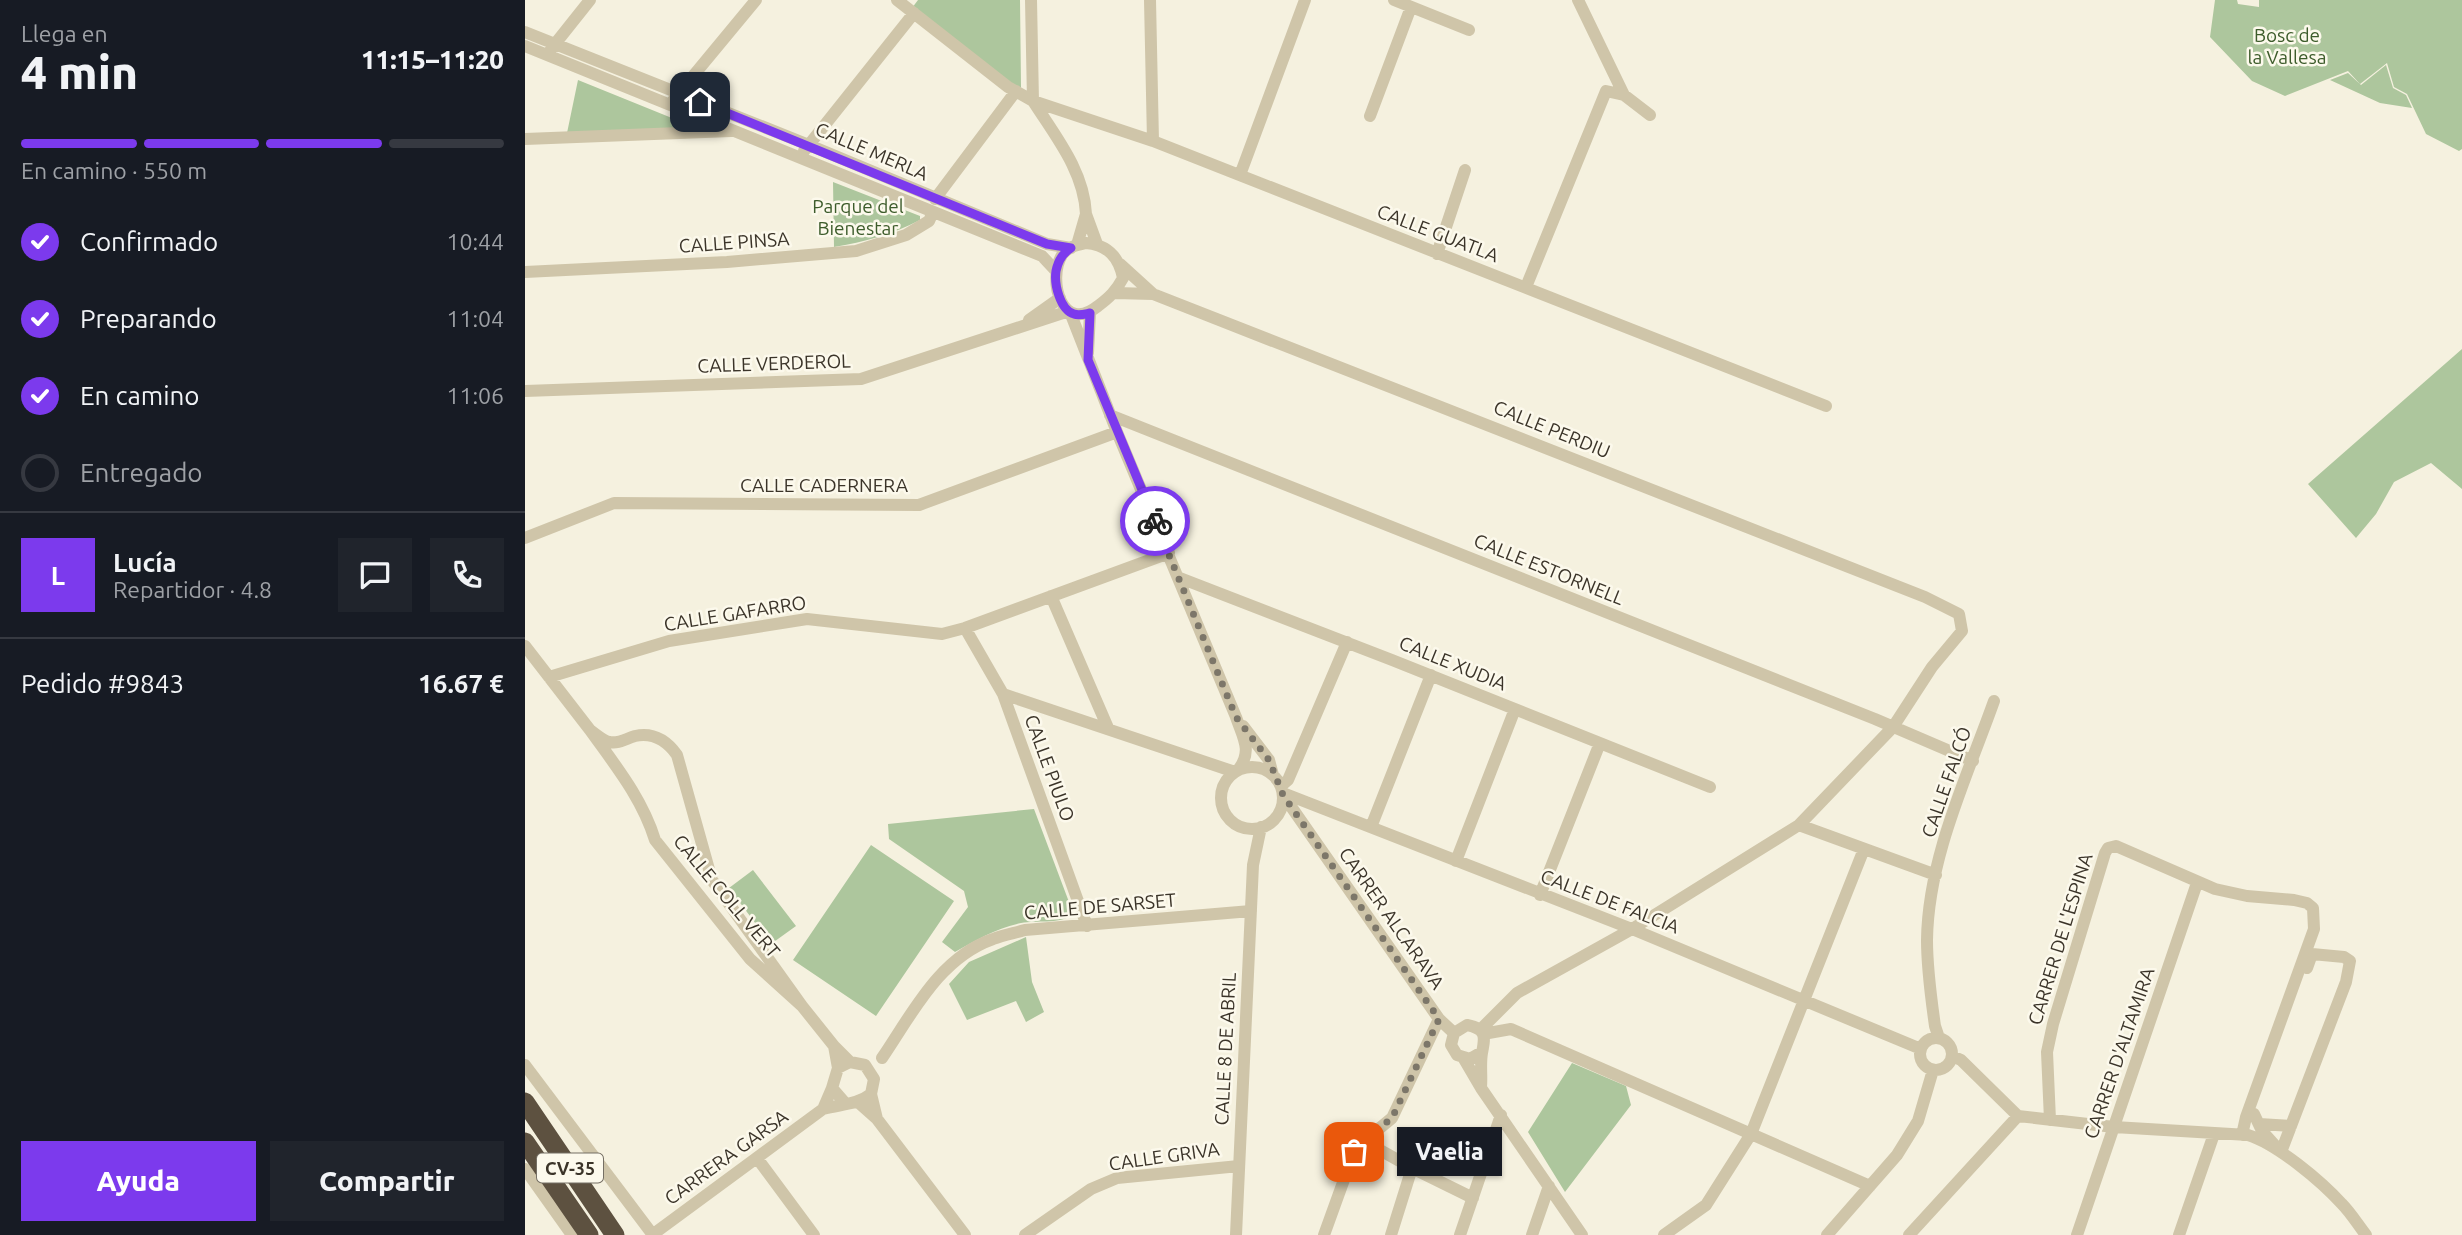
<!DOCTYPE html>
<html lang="es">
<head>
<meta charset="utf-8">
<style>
	:root { --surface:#171b24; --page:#20242c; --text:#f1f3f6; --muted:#9ea1a6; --line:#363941; --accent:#7c3aed }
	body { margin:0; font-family:Ubuntu,sans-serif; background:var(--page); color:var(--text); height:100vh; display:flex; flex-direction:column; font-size:26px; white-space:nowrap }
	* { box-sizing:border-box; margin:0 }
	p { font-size:23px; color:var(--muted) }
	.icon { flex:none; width:38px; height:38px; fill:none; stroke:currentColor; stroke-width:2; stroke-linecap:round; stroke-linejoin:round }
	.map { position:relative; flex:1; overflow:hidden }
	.details { display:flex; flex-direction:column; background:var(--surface); width:525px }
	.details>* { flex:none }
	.pin { position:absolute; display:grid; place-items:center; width:60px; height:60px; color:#fff; margin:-30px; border-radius:14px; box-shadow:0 4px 10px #0006 }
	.courier { position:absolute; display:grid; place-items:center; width:70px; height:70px; margin:-35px; border:5px solid #7c3aed; border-radius:50%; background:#fff; color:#222; box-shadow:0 2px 9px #0007 }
	.bubble { position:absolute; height:49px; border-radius:0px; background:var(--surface); box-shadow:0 2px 5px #0004; font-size:23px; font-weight:800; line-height:49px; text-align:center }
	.overview em { font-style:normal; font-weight:800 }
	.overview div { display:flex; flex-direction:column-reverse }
	.overview { display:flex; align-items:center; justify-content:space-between; height:119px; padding:0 21px }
	h1 { font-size:46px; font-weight:800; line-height:52px }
	.bar { display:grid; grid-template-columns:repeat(4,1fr); gap:10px 7px; align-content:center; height:84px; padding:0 21px }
	.bar i { height:9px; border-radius:5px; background:var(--line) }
	.bar .on { background:var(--accent) }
	.bar p { grid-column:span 4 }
	.line { display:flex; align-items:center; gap:18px; padding:0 21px; border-top:2px solid var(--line) }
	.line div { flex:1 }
	.round { display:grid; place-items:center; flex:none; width:74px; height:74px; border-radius:0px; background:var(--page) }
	ol { padding:0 21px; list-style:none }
	li { display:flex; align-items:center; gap:21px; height:77px }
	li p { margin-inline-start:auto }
	li .icon { padding:7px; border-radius:50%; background:var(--accent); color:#fff; stroke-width:4 }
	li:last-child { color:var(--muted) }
	li i { width:38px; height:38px; border:4px solid var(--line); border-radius:50% }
	.cta { display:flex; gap:14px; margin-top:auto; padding:14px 21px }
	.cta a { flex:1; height:80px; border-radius:0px; background:var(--accent); color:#fff; font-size:28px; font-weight:800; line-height:80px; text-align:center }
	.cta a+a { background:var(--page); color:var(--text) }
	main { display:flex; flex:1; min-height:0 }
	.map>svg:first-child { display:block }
	.green { fill:#adc69d }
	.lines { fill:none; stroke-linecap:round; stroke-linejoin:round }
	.minor { stroke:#cfc5a9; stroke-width:12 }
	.highway { stroke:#5d5140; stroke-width:19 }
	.done { stroke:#7c7669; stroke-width:7; stroke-dasharray:0 12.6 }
	.route { stroke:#7c3aed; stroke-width:9 }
	.labels { text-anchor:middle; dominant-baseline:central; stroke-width:5; stroke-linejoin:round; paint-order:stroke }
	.shield { fill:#fcf9ec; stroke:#756f64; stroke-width:2 }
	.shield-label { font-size:18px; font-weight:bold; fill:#3b3429 }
	.park-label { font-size:19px; fill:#3d5c2b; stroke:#fcf9ec }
	.street-label { font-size:19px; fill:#3b3429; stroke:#fcf9ec }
</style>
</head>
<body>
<main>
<section class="details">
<div class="overview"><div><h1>4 min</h1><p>Llega en</p></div><em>11:15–11:20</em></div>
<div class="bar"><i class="on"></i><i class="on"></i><i class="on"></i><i></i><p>En camino · 550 m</p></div>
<ol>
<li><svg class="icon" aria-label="check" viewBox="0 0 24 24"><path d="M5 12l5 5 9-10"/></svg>Confirmado<p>10:44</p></li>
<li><svg class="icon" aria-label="check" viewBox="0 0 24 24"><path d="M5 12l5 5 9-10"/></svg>Preparando<p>11:04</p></li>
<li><svg class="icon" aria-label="check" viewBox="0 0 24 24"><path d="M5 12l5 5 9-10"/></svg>En camino<p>11:06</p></li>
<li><i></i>Entregado</li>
</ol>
<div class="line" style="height:126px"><b class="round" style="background:var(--accent);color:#fff">L</b><div><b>Lucía</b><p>Repartidor · 4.8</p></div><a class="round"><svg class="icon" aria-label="chat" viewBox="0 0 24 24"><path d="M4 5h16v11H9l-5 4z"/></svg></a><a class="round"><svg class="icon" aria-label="phone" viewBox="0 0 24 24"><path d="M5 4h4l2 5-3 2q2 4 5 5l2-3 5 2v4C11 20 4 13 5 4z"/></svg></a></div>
<div class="line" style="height:91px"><div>Pedido #9843</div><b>16.67 €</b></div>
<div class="cta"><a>Ayuda</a><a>Compartir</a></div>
</section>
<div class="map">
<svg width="1937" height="1235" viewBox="0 0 1937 1235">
	<rect width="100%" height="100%" fill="#f5f1df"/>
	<path class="green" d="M393,0H495L496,87L494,89L387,8Z
		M1690,0H1712L1713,4L1734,7V0H1937V149L1934,151L1901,134L1882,94L1869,87L1862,63L1835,84L1823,71L1760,96L1727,81L1685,37Z
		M1861,65L1868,88L1881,95L1887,108L1855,103L1805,80L1823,73L1836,85Z
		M53,80L179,131L42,133Z
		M308,182L395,216V220C368,234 339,242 309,247Z
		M1937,349V489L1906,463L1869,482L1851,514L1831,538L1783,484Z
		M509,809L547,910L546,916C533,924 512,920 496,923C472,928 451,940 430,952L417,942L443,907L439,891L364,839L363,824Z
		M346,845L429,901L351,1016L268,960Z
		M228,870L271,926L246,944L204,888Z
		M501,937L507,982L519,1012L501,1022L491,1001L442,1020L424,984L444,962Z
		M1047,1063L1101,1086L1106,1105L1040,1192L1003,1132Z"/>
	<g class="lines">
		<path class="minor" d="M372,0L483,87L508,101L628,141L1301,406
			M506,0L508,101
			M625,0L628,141
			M869,0L944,30
			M1053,0L1099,95
			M0,32L284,145L522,244L546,248
			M0,46L517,256L531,271
			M26,49L65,0
			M149,99L231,0
			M508,101C531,137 559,171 561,214
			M845,116L886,7
			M0,139L206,131
			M279,151L389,13
			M715,175L780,0
			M410,199L491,91
			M561,243C583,245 594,257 598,278C591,291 585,297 573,306C537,335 522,280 537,255C542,247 552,245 561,243Z
			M552,245L561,214L572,244
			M912,254L940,170
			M0,272L202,262L331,251L381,235L404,221L408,212
			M1001,287L1081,91L1099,95L1125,115
			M590,293L628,294L595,264
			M628,294L1400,597L1434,614L1437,631L1407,667L1368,727L1274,825L1107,929L992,993L955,1030
			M545,312L592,432L711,717C718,738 728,751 713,770
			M504,320L535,298
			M563,353L565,313
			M0,391L336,379L544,311
			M585,415L1350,719L1448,761
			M0,538L89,503L394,505L592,432
			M655,578L867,660L1185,787
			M526,596L583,728
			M440,628L478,694L562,926
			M0,646L65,730
			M24,677L144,641L282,619L417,634L440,628L644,553
			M478,694L710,772
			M718,726L744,760L748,775
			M696 798a31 31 0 1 1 62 0a31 31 0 1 1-62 0Z
			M756,786L763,780L822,642
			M758,793L1107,929L1396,1049
			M758,795L914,1019L929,1033
			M1274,825L1411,875
			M846,827L906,675
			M931,861L990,709
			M1015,895L1075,743
			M277,1006L225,959L130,840C117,798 90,765 65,730C71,734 77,740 84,742C94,744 100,739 110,736C129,732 142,741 152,755L187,880L277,1006L309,1046
			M958,1034L986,1029L1345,1186
			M1414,1038L1410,1026C1406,998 1402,968 1402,940C1403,858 1442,777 1469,701
			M1395 1054a16 16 0 1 1 32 0a16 16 0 1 1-32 0Z
			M1427,1056L1436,1060L1493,1116
			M357,1058C387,1014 414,958 468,939C478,935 490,933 500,930L726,911
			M939,1059L956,1088L1057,1235
			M0,1065L128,1235
			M313,1068L309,1046L325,1062
			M956,1087C957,1076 955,1064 957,1053C960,1037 962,1029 942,1025L929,1033L926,1045L932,1055L945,1059L957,1052
			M307,1088L298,1109C316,1104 332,1105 346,1094L349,1079L340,1065L325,1062L313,1068L307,1088L320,1103
			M334,1103L352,1119L346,1094
			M1729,1114L1737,1131L1756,1152L1821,982L1825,961L1819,957L1787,954L1782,968
			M1493,1116L1589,1127L1723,1135C1752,1144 1796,1181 1817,1204C1826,1213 1833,1225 1841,1235
			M352,1119L440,1235
			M1525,1120L1522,1052L1528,1024L1580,853L1583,848L1591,846L1690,889L1722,896L1769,900L1782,903L1788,908L1789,929L1721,1117L1717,1135
			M1734,1124L1766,1126
			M839,1141L887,1168L948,1198
			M232,1158L289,1235
			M0,1169L47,1235
			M127,1235L298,1109
			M500,1235L566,1189L592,1178L714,1166
			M711,1235L728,865L736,827
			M799,1235L829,1152L839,1141L867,1118L914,1019
			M866,1235L887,1168
			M935,1235L976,1115
			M1007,1235L1024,1186
			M1139,1235L1181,1205L1226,1134L1339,849
			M1302,1235L1372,1155L1393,1121L1408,1070
			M1384,1235L1493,1116
			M1552,1235L1672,883
			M1654,1235L1689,1134"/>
		<path class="highway" d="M0,1102L90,1235
			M0,1142L64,1235"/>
	</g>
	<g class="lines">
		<path class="done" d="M630,521L711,717L744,760L758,795L914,1019L867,1118L839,1140L829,1152"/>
		<path class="route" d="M175,102L522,244L546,248C538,253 533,261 531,271C529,284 535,310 549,314C554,316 560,314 565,313L563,360L630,521"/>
	</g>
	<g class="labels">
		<rect class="shield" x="12" y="1153.5" width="66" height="29" rx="5"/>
		<g class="shield-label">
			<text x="45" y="1168">CV-35</text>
		</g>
		<g class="park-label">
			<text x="1762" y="35">Bosc de<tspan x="1762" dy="22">la Vallesa</tspan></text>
			<text x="333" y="206">Parque del<tspan x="333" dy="22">Bienestar</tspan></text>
		</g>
		<g class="street-label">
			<text transform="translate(347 151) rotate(23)">CALLE MERLA</text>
			<text transform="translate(913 233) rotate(21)">CALLE GUATLA</text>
			<text transform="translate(209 242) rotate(-4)">CALLE PINSA</text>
			<text transform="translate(249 363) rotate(-2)">CALLE VERDEROL</text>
			<text transform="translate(1027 429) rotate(22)">CALLE PERDIU</text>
			<text x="299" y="485">CALLE CADERNERA</text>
			<text transform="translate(1024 569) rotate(22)">CALLE ESTORNELL</text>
			<text transform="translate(210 613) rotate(-9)">CALLE GAFARRO</text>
			<text transform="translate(928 663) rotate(22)">CALLE XUDIA</text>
			<text transform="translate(525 768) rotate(70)">CALLE PIULO</text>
			<text transform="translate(1421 782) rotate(-71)">CALLE FALCÓ</text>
			<text transform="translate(202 896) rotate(50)">CALLE COLL VERT</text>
			<text transform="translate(1085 901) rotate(21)">CALLE DE FALCIA</text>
			<text transform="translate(575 906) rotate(-5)">CALLE DE SARSET</text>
			<text transform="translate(867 918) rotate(55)">CARRER ALCARAVA</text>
			<text transform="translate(1535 939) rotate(-73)">CARRER DE L'ESPINA</text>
			<text transform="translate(700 1049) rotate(-87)">CALLE 8 DE ABRIL</text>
			<text transform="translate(1594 1053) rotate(-71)">CARRER D'ALTAMIRA</text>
			<text transform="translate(639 1156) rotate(-8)">CALLE GRIVA</text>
			<text transform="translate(201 1157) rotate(-36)">CARRERA GARSA</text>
		</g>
	</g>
</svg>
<div class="pin" style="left:829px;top:1152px;background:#ea580c"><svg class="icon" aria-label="bag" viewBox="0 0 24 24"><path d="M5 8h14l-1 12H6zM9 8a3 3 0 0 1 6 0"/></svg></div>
<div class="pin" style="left:175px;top:102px;background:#1f2937"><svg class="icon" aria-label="home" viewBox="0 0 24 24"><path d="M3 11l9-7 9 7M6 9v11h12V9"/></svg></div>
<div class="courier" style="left:630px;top:521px"><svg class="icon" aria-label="bike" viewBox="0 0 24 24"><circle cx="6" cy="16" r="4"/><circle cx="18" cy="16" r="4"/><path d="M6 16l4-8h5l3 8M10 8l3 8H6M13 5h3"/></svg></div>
<div class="bubble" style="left:872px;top:1127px;width:105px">Vaelia</div>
</div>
</main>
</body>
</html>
